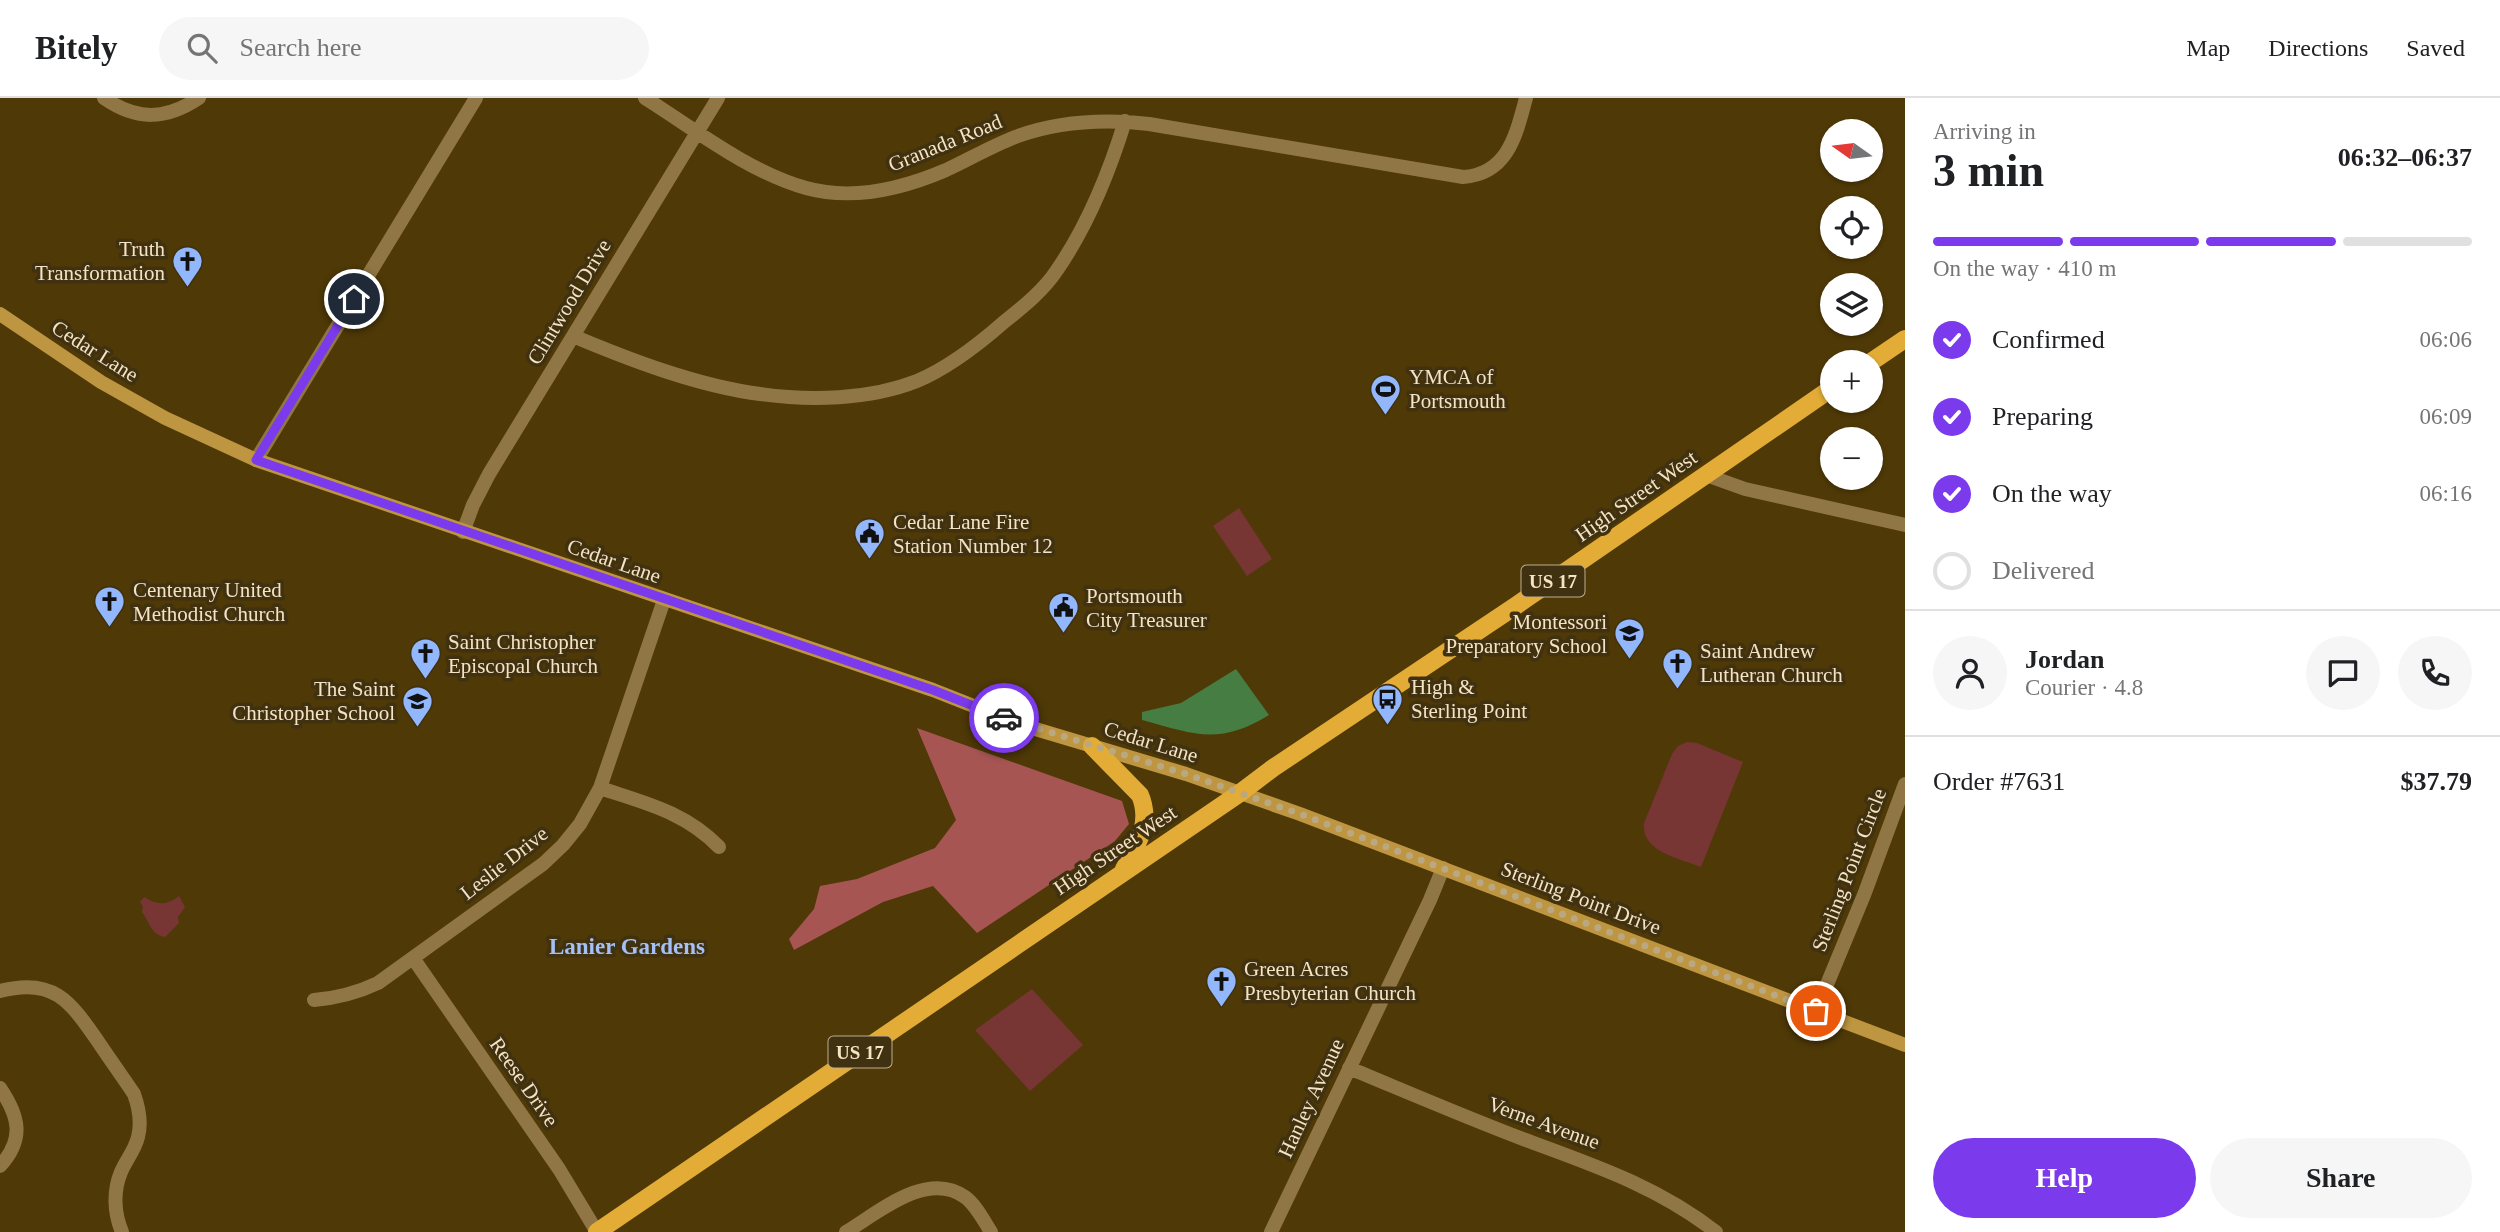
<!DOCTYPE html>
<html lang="en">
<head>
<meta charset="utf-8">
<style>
	:root { --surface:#fff; --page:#f6f6f6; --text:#202124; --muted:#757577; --line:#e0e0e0; --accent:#7c3aed }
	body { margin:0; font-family:"Times New Roman",serif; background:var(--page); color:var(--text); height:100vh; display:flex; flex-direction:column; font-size:26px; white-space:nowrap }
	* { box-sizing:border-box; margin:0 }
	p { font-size:23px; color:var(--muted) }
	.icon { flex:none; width:38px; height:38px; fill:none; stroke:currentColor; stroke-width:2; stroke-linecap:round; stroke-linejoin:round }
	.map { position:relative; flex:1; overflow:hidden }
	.drawer { display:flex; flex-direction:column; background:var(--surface); width:595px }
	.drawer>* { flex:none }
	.needle { width:46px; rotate:284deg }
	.controls { position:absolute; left:1820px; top:21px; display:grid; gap:14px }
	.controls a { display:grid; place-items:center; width:63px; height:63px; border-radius:50%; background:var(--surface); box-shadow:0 2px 5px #0004; font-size:35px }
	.pin { position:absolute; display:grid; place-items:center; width:60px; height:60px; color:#fff; margin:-30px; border:4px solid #fff; border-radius:50%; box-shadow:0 2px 7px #0007 }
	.courier { position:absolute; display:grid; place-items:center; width:70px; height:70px; margin:-35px; border:5px solid #7c3aed; border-radius:50%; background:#fff; color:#222; box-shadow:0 2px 9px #0007 }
	.head em { font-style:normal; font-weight:700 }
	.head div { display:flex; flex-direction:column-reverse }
	.head { display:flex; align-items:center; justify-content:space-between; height:119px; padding:0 28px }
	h1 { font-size:46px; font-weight:700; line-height:52px }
	.bar { display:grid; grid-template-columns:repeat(4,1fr); gap:10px 7px; align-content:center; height:84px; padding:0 28px }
	.bar i { height:9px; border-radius:5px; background:var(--line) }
	.bar .selected { background:var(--accent) }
	.bar p { grid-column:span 4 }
	.line { display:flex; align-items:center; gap:18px; padding:0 28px; border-top:2px solid var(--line) }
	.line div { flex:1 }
	.round { display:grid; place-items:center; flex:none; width:74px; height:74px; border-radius:37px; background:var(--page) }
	ol { padding:0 28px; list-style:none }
	li { display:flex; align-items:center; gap:21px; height:77px }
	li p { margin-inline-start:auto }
	li .icon { padding:7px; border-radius:50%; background:var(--accent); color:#fff; stroke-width:4 }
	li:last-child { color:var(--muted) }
	li i { width:38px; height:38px; border:4px solid var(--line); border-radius:50% }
	.button { display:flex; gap:14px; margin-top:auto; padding:14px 28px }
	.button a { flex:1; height:80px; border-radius:42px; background:var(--accent); color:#fff; font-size:28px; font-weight:700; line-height:80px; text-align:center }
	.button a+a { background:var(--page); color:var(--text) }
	header { display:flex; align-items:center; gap:42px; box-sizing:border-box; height:98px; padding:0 35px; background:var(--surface); border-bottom:2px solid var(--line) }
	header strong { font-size:33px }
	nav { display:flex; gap:38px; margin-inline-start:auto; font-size:24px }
	.search { width:490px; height:63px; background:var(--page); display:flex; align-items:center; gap:18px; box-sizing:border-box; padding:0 24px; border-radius:38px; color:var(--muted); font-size:26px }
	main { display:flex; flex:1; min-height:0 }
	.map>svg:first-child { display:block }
	.green { fill:#773534 }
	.forest { fill:#a65553 }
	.water { fill:#457d42 }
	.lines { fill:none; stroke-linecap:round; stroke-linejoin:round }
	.street { stroke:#907644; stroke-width:14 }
	.secondary { stroke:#be9540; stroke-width:14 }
	.primary { stroke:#e2ac36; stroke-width:18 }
	.done { stroke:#baa882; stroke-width:7; stroke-dasharray:0 12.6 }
	.route { stroke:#7c3aed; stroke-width:9 }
	.labels { text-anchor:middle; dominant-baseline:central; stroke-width:7; stroke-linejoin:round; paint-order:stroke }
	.shield { fill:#403110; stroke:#beae8f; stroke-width:2 }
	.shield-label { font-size:19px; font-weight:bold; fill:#f4e3c5 }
	.street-label { font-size:21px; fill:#f4e3c5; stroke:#403110 }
	.poi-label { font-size:21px; fill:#f4e3c5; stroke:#403110; text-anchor:start }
	.neighbourhood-label { font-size:23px; font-weight:bold; fill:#a5c0f4; stroke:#403110 }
</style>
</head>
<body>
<header>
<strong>Bitely</strong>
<div class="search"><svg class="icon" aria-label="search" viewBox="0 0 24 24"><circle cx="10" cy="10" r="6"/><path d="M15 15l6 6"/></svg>Search here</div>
<nav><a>Map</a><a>Directions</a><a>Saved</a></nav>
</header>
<main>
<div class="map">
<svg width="1905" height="1134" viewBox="0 0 1905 1134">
	<rect width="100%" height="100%" fill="#4f3907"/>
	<path class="green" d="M1239,410L1272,461L1247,478L1213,428Z
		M1687,644L1697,645L1743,664L1701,769C1679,760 1641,754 1644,725L1672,656L1678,648Z
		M179,798L185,809L178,819L179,825L165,839C151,837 149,823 142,814L143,809L140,804L144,799C157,807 166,808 179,798Z
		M1032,891L1083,947L1030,993L975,932Z"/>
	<path class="forest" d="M917,630L1122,703L1129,726L1115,743L977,835L933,788L883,804L794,852L789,841L814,811L820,788L857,781L935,750L956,722Z"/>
	<path class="water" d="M1236,571L1269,617C1219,648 1194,636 1142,622V614L1181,605Z"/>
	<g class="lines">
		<path class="street" d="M104,0C137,23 166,22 199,0
			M645,0C696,32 747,73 806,90C853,103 902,91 946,72C970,61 993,47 1018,38C1060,23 1105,21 1149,26L1463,79C1508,76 1516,37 1526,0
			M573,238C630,262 698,288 760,296C809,303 869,302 917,283C948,270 979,246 1004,224C1023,209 1044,192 1057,172C1088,127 1109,75 1125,23
			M256,362L476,0
			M1706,377L1745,391L1905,427
			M463,434L473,407L489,376L718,0
			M600,690C645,705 685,714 719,749
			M413,860L559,1071L597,1134
			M0,893C53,879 70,903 97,942C109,960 122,978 134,996C139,1010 142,1024 138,1039C135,1052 126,1062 121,1074C113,1093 114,1115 122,1134
			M314,902C337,900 357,895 378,885L543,766L563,747L580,726L600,690L664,502
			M1816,913L1864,797L1905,686
			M1349,970C1407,994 1465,1019 1523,1041C1593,1067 1657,1088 1716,1134
			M0,990C19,1018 25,1041 0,1068
			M846,1134C879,1114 927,1072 965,1099C976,1107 984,1123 991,1134
			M1271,1134L1430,802L1443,770"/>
		<path class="secondary" d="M0,216L101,284L165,320L256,362L933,592L1022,627L1186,676L1300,716L1905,947"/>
		<path class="primary" d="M1871,264L1905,241
			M1092,648L1140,697C1152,725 1137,747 1124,771
			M597,1134L1240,695L1273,670L1517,507L1832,290"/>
	</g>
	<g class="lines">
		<path class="done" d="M1004,620L1186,676L1300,716L1816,913"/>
		<path class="route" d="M354,201L256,362L933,592L1004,620"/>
	</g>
	<defs>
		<symbol id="church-pin" viewBox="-11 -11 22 30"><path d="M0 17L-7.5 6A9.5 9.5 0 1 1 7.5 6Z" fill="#92b7fd" stroke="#403110"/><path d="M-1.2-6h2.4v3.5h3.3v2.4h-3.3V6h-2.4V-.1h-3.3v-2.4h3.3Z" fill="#111"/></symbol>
		<symbol id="stadium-pin" viewBox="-11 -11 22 30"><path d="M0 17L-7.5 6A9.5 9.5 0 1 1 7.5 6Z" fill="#92b7fd" stroke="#403110"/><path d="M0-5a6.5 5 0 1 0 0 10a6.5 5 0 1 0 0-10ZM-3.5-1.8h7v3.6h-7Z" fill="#111"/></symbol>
		<symbol id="civic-pin" viewBox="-11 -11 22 30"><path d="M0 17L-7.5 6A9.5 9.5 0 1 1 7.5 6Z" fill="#92b7fd" stroke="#403110"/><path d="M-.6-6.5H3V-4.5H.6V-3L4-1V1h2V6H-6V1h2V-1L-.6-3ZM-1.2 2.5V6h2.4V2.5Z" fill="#111"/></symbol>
		<symbol id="school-pin" viewBox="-11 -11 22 30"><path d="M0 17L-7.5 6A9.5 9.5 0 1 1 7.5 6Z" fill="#92b7fd" stroke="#403110"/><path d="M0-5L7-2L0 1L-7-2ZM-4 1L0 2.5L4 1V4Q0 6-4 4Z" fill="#111"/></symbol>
		<symbol id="bus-pin" viewBox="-11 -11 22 30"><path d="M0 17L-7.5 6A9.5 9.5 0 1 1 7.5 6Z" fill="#92b7fd" stroke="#403110"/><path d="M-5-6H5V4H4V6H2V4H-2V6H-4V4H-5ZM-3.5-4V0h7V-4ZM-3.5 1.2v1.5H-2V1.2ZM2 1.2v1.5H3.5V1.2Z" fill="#111"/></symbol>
	</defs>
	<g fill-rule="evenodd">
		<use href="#church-pin" x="170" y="146" width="35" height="47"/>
		<use href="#stadium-pin" x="1368" y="274" width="35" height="47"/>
		<use href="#civic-pin" x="852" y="418" width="35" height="47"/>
		<use href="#church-pin" x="92" y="486" width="35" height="47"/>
		<use href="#civic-pin" x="1046" y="492" width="35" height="47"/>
		<use href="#school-pin" x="1612" y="518" width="35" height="47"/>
		<use href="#church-pin" x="408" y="538" width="35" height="47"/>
		<use href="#church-pin" x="1660" y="548" width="35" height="47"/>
		<use href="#bus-pin" x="1370" y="584" width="35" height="47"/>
		<use href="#school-pin" x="400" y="586" width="35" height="47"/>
		<use href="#church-pin" x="1204" y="866" width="35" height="47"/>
	</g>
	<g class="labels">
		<g class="shield">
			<rect x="1521.5" y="467.5" width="63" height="31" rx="5"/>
			<rect x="828.5" y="938.5" width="63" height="31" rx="5"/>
		</g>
		<g class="shield-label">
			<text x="1553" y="483">US 17</text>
			<text x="860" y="954">US 17</text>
		</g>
		<g class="street-label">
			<text transform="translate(945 45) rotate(-22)">Granada Road</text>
			<text transform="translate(569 204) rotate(-59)">Clintwood Drive</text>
			<text transform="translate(95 253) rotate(32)">Cedar Lane</text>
			<text transform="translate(1636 398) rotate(-35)">High Street West</text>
			<text transform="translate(614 463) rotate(19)">Cedar Lane</text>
			<text transform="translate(1151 644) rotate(17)">Cedar Lane</text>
			<text transform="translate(1115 752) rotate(-34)">High Street West</text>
			<text transform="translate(504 765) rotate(-38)">Leslie Drive</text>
			<text transform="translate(1849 772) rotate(-69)">Sterling Point Circle</text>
			<text transform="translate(1581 800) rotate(21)">Sterling Point Drive</text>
			<text transform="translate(524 984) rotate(55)">Reese Drive</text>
			<text transform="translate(1311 1000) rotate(-65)">Hanley Avenue</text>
			<text transform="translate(1544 1025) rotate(20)">Verne Avenue</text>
		</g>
		<g class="poi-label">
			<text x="165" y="151" text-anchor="end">Truth<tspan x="165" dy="24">Transformation</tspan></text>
			<text x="1409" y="279">YMCA of<tspan x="1409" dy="24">Portsmouth</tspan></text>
			<text x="893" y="424">Cedar Lane Fire<tspan x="893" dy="24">Station Number 12</tspan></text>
			<text x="133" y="492">Centenary United<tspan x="133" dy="24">Methodist Church</tspan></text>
			<text x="1086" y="498">Portsmouth<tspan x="1086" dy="24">City Treasurer</tspan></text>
			<text x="1607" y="524" text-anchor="end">Montessori<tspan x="1607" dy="24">Preparatory School</tspan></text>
			<text x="448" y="544">Saint Christopher<tspan x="448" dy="24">Episcopal Church</tspan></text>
			<text x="1700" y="553">Saint Andrew<tspan x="1700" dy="24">Lutheran Church</tspan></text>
			<text x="1411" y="589">High &amp;<tspan x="1411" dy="24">Sterling Point</tspan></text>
			<text x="395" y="591" text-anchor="end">The Saint<tspan x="395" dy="24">Christopher School</tspan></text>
			<text x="1244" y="871">Green Acres<tspan x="1244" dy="24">Presbyterian Church</tspan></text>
		</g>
		<g class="neighbourhood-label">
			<text x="627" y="848">Lanier Gardens</text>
		</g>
	</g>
</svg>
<div class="controls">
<a><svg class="needle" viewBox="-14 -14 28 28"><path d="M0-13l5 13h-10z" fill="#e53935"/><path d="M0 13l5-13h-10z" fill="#757577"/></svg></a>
<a><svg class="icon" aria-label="locate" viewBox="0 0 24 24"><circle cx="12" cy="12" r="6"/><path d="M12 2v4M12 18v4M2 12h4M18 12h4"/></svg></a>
<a><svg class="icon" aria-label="layers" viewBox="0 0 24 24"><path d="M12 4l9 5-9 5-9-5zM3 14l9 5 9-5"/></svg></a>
<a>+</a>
<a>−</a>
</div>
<div class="pin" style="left:1816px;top:913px;background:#ea580c"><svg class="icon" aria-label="bag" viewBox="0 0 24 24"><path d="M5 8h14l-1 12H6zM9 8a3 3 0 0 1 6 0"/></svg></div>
<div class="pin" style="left:354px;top:201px;background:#1f2937"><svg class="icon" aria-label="home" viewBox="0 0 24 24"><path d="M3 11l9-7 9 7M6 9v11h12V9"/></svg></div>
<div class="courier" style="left:1004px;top:620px"><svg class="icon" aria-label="car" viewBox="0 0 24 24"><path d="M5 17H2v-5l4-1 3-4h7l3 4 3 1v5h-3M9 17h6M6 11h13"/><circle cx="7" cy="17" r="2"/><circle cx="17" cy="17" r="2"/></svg></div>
</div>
<section class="drawer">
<div class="head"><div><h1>3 min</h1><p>Arriving in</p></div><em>06:32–06:37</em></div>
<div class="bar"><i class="selected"></i><i class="selected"></i><i class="selected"></i><i></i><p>On the way · 410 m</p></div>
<ol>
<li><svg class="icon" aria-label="check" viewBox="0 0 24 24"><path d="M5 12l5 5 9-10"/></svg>Confirmed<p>06:06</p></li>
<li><svg class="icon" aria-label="check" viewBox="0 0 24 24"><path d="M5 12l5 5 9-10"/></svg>Preparing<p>06:09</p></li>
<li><svg class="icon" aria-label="check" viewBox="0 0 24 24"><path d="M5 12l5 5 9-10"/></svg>On the way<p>06:16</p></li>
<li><i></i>Delivered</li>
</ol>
<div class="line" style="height:126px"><a class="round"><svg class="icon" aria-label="person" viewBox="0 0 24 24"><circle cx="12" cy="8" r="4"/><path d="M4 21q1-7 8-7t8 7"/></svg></a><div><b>Jordan</b><p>Courier · 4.8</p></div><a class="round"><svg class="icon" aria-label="chat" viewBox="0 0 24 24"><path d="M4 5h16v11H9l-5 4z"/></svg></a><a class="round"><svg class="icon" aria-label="phone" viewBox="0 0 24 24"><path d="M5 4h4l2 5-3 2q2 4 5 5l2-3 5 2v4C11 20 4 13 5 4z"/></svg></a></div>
<div class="line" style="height:91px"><div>Order #7631</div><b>$37.79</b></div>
<div class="button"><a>Help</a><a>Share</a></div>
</section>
</main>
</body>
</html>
